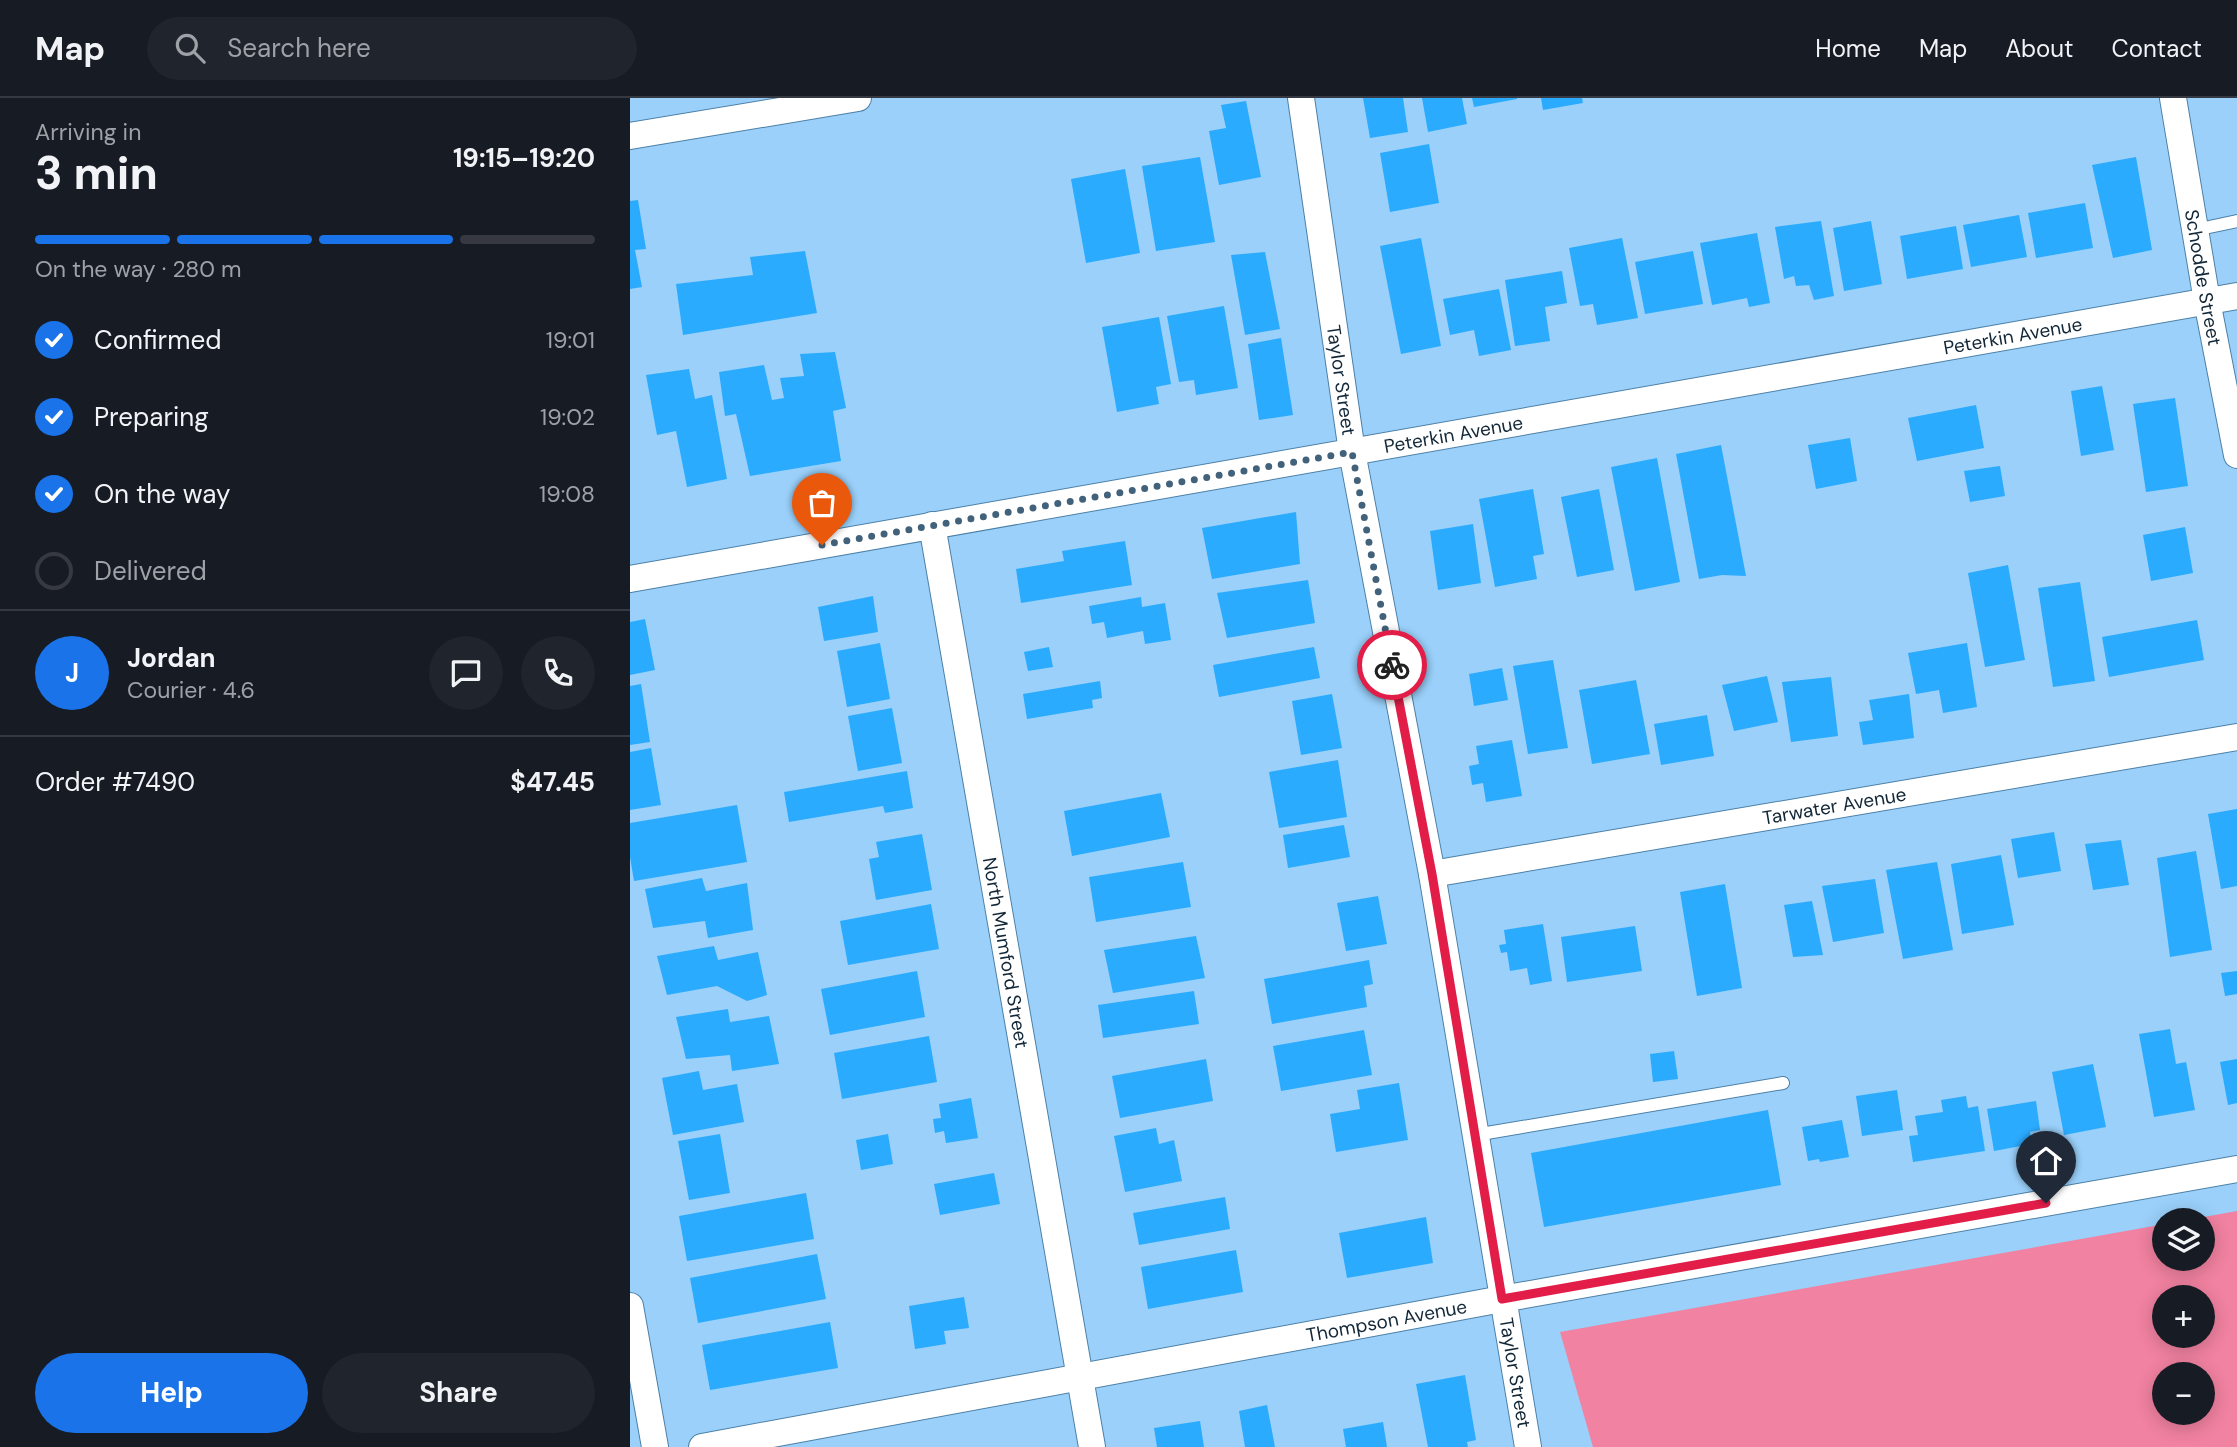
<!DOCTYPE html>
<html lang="en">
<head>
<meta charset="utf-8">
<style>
	:root { --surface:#171b24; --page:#20242c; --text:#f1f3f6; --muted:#9ea1a6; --line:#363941; --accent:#1a73e8 }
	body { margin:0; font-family:"DM Sans",sans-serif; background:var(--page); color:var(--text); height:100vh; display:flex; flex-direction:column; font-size:26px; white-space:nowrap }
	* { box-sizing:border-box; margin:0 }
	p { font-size:23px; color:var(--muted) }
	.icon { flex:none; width:38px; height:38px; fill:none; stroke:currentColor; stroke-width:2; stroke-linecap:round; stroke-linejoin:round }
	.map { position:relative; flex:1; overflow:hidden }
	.side { display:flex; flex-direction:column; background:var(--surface); width:630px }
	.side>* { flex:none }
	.fabs { position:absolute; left:1522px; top:1110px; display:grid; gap:14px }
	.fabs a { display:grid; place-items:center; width:63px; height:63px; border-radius:50%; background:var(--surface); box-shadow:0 4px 18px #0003; font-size:35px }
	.pin { position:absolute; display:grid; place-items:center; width:60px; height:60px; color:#fff; margin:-72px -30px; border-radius:50% 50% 50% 0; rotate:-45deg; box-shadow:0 0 7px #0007 }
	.pin .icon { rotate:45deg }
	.courier { position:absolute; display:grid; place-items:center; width:70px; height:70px; margin:-35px; border:5px solid #e11d48; border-radius:50%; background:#fff; color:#222; box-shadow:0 2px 9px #0007 }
	.head em { font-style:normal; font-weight:700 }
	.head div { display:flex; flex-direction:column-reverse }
	.head { display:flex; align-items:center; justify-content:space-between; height:119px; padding:0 35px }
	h1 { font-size:46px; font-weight:700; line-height:52px }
	.bar { display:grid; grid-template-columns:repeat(4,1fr); gap:10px 7px; align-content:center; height:84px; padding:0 35px }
	.bar i { height:9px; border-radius:5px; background:var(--line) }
	.bar .active { background:var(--accent) }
	.bar p { grid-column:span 4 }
	.line { display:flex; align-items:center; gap:18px; padding:0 35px; border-top:2px solid var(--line) }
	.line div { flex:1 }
	.round { display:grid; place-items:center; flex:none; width:74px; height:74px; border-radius:37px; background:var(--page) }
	ol { padding:0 35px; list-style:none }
	li { display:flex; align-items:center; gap:21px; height:77px }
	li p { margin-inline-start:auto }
	li .icon { padding:7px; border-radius:50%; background:var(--accent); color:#fff; stroke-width:4 }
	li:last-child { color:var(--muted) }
	li i { width:38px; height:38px; border:4px solid var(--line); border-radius:50% }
	.primary-button { display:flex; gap:14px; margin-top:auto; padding:14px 35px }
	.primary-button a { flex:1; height:80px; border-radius:42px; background:var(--accent); color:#fff; font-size:28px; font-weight:700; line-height:80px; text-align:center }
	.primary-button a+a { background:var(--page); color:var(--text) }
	header { display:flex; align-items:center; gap:42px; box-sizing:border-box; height:98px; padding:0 35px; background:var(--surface); border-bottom:2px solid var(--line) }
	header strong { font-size:33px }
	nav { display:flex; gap:38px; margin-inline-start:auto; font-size:24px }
	.search { width:490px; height:63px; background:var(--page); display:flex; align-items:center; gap:18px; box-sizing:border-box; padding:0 24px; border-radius:38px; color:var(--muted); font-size:26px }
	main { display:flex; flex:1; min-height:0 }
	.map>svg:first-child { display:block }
	.green { fill:#f182a1; fill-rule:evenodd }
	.building { fill:#2babfe }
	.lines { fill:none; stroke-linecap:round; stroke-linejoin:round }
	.service-casing { stroke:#4d80a7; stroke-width:14 }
	.minor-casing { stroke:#4d80a7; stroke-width:28 }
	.service { stroke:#fff; stroke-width:12 }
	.minor { stroke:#fff; stroke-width:26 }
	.done { stroke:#42627b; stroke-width:7; stroke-dasharray:0 12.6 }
	.route { stroke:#e11d48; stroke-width:9 }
	.labels { text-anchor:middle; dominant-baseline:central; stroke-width:6; stroke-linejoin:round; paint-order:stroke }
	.street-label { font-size:19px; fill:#122737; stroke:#9ad0fa }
</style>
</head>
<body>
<header>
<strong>Map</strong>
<div class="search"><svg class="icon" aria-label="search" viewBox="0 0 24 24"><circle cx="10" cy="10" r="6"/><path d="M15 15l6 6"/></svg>Search here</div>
<nav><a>Home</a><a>Map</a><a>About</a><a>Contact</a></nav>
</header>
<main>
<section class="side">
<div class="head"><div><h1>3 min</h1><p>Arriving in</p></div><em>19:15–19:20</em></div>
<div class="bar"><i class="active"></i><i class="active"></i><i class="active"></i><i></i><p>On the way · 280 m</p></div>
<ol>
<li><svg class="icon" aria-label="check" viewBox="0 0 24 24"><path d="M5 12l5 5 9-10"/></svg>Confirmed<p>19:01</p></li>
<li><svg class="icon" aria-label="check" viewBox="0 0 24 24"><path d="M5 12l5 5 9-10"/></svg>Preparing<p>19:02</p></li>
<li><svg class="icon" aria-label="check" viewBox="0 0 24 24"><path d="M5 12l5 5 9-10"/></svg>On the way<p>19:08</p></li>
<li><i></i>Delivered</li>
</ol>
<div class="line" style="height:126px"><b class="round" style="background:var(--accent);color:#fff">J</b><div><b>Jordan</b><p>Courier · 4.6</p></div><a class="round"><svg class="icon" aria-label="chat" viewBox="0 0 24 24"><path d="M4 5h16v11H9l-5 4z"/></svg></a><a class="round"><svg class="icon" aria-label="phone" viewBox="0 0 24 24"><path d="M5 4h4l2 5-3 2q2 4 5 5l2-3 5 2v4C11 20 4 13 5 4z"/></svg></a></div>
<div class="line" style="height:91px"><div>Order #7490</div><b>$47.45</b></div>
<div class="primary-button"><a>Help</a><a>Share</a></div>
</section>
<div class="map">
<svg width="1607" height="1349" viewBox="0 0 1607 1349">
	<rect width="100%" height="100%" fill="#9ad0fa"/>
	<path class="green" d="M1607,1113V1349H963L930,1234L1535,1126V1160H1573V1122H1557ZM1535,1199H1573V1237H1535ZM1535,1276H1573V1314H1535Z"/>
	<path class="building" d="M733,0H773L778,34L740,40Z
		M792,0H832L837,26L798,34Z
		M842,0H887V1L844,9Z
		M911,0H952L953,5L913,12Z
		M616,3L631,79L589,87L579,33L596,30L591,7Z
		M799,46L809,105L760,114L750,55Z
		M570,59L585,144L526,153L512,68Z
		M1506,59L1522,152L1483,160L1462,67Z
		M495,71L510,155L456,165L441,81Z
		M8,102L16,151L5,152L12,189L0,191V103Z
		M1455,105L1463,150L1406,160L1398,115Z
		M1389,117L1397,159L1341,169L1333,127Z
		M1191,123L1204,198L1184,202L1179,187L1166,188L1164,178L1154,181L1145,129Z
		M1241,123L1252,186L1214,193L1203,130Z
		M1326,128L1333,171L1277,181L1270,138Z
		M1127,135L1140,205L1119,209L1117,200L1082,207L1070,145Z
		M791,140L811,248L771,256L750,148Z
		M992,140L1008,220L967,227L963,206L950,208L939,150Z
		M175,153L187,215L53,237L46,186L123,177L120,159Z
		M1063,153L1073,206L1015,216L1005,164Z
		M635,154L650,231L615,237L601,157Z
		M932,173L937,205L915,209L920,243L885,248L875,182Z
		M869,191L881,252L849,258L844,232L820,237L813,201Z
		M594,208L608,290L566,297L564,282L549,284L537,218Z
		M529,219L541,286L526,289L529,306L487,314L472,229Z
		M651,240L663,317L629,322L618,246Z
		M205,254L216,310L203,313L211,363L120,378L106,316L95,318L89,274L134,267L142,302L154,300L150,280L174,278L170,256Z
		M59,271L65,301L82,297L97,381L57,389L46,333L27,337L16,277Z
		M1472,288L1484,352L1451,358L1441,293Z
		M1545,300L1558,388L1516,394L1503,306Z
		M1346,307L1354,350L1287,363L1278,320Z
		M1220,340L1227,383L1186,391L1178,347Z
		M1091,347L1116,478L1092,477L1069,481L1046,356Z
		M1027,360L1050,484L1005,493L981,369Z
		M1370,368L1375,398L1340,404L1334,373Z
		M903,391L914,456L903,458L907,481L865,489L849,401Z
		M969,391L984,472L947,479L931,399Z
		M666,414L670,466L582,481L572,430Z
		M843,426L851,485L808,492L800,433Z
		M1555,429L1563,475L1521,483L1513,437Z
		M495,443L502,487L391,505L386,471L434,463L432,453Z
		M1378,467L1395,562L1355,569L1338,475Z
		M678,482L685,525L597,540L587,495Z
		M1450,484L1465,583L1423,589L1408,490Z
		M243,498L248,534L194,543L188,509Z
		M511,499L512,509L535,505L541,542L515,546L513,533L477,540L474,524L462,526L459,508Z
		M15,521L25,572L0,577V524Z
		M1567,522L1574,562L1479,579L1472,539Z
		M250,545L260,601L217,609L207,553Z
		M1337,545L1347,609L1313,615L1309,592L1286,596L1278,555Z
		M419,549L423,569L398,573L394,554Z
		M684,549L690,580L589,599L583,567Z
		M923,562L938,650L898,656L883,568Z
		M872,570L878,602L844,608L839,576Z
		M1137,578L1148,624L1104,633L1092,587Z
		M1201,579L1208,638L1161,644L1152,584Z
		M1006,582L1020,656L962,666L949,592Z
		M470,583L472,600L462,602L463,610L397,621L393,596Z
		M11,586L20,644L0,647V588Z
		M702,596L712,650L671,657L662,603Z
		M1279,596L1284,640L1233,647L1229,624L1243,622L1239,602Z
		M262,610L272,665L228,673L218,618Z
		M1077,617L1084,658L1031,667L1024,626Z
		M882,642L892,698L856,704L853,685L842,687L839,668L849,666L846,648Z
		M21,650L31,707L0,712V654Z
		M708,662L717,719L649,730L639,674Z
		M277,673L283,710L255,715L253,708L159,724L154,694Z
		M531,695L540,739L442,758L434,713Z
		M107,707L117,764L4,783L0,759V725Z
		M1607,711V788L1591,791L1578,716Z
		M714,727L720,759L658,770L653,737Z
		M1424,734L1431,773L1388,780L1381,741Z
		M292,736L302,792L246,802L239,761L249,759L246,744Z
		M1491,742L1499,787L1463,792L1455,746Z
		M1566,753L1582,852L1540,859L1527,760Z
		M1371,757L1384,827L1332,836L1321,766Z
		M553,764L561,809L466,824L459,779Z
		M1307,764L1323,852L1273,861L1256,772Z
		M72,780L76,793L117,785L123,832L78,840L75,823L23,830L15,791Z
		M1245,781L1254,835L1203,844L1192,788Z
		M1095,786L1112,890L1067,898L1050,794Z
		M748,798L757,846L716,853L707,805Z
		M1182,803L1193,857L1163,859L1154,807Z
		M301,806L309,851L218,867L210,823Z
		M913,826L922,883L900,887L897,870L880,873L877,854L871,855L869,847L876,846L874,832Z
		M1005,828L1012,873L937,884L931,839Z
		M566,838L575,880L483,895L474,852Z
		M84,848L88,862L128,854L137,897L117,903L87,888L37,897L27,858Z
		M739,862L743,886L734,888L737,909L642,926L634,881Z
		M287,873L295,919L200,937L191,891Z
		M1607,873V896L1595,898L1591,875Z
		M564,893L569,926L473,940L468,907Z
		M98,911L100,924L139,918L149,966L102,973L100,957L56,961L46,919Z
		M1540,931L1546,966L1556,964L1565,1012L1524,1019L1509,936Z
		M734,932L742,977L651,993L643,948Z
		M299,938L307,984L212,1001L204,955Z
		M1044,953L1048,981L1023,984L1020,956Z
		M576,961L583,1003L490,1020L482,978Z
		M1607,961V1005L1598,1007L1590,964Z
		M1463,966L1476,1029L1434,1037L1422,974Z
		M69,973L73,992L107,986L114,1024L43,1037L32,980Z
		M769,985L778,1042L706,1054L700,1016L730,1011L727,992Z
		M1267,992L1273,1032L1232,1038L1226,998Z
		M1336,998L1338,1010L1348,1008L1355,1053L1283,1064L1279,1038L1288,1037L1285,1018L1313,1014L1311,1002Z
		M341,1000L348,1040L316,1045L314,1033L305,1035L303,1021L311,1020L309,1006Z
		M1406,1003L1410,1032L1400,1034L1402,1046L1364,1053L1357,1011Z
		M1138,1012L1151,1087L914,1129L901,1055Z
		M1212,1022L1219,1059L1190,1064L1189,1061L1178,1063L1172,1029Z
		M526,1030L529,1046L544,1042L552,1083L495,1094L484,1038Z
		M90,1036L100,1095L59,1102L48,1043Z
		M258,1036L263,1066L231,1072L226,1042Z
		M364,1075L370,1106L310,1117L304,1086Z
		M176,1095L184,1141L57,1163L49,1118Z
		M595,1099L600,1131L509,1147L503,1115Z
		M796,1119L803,1165L717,1180L709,1135Z
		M606,1152L613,1194L518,1211L511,1169Z
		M187,1156L196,1201L68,1225L60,1180Z
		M334,1199L339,1230L314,1233L316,1246L285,1251L279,1208Z
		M200,1224L208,1270L80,1292L72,1247Z
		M835,1277L846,1342L837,1344L838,1349H798L786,1286Z
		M637,1307L645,1349H615L609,1313Z
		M570,1323L574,1349H527L524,1330Z
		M753,1324L757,1349H716L713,1331Z"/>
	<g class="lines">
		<defs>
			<path id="service" d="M1565,132L1607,123
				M845,1037L1153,985"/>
			<g id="minor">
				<path id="s1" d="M671,0L722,354L802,776L898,1349"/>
				<path id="s2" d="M1543,0L1577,203L1607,357"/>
				<path d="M0,38L228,0"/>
				<path id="s3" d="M302,427L462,1349"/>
				<path id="s4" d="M0,481L1607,198"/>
				<path id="s5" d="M802,776L1607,639"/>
				<path d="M0,1208L25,1349"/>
				<path id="s6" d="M72,1349L872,1201L1607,1071"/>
			</g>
		</defs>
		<use href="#service" class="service-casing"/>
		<use href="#minor" class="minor-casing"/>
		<use href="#service" class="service"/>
		<use href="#minor" class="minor"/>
	</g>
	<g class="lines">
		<path class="done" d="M192,447L722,354L762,567"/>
		<path class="route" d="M762,567L802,776L872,1201L1416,1105"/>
	</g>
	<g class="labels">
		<g class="street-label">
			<text stroke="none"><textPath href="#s2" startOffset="182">Schodde Street</textPath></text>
			<text stroke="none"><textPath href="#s4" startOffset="1404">Peterkin Avenue</textPath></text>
			<text stroke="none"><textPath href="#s1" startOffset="285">Taylor Street</textPath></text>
			<text stroke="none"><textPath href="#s4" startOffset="836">Peterkin Avenue</textPath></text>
			<text stroke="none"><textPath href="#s5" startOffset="408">Tarwater Avenue</textPath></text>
			<text stroke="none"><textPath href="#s3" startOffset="434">North Mumford Street</textPath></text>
			<text stroke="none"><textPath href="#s6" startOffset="696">Thompson Avenue</textPath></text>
			<text stroke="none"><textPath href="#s1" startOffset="1293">Taylor Street</textPath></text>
		</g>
	</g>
</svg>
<div class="fabs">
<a><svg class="icon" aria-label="layers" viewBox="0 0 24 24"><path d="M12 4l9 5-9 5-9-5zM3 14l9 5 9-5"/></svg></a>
<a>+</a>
<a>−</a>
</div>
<div class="pin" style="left:192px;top:447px;background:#ea580c"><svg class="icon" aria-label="bag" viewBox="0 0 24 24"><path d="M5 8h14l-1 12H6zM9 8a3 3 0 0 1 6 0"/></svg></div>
<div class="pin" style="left:1416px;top:1105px;background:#1f2937"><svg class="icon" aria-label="home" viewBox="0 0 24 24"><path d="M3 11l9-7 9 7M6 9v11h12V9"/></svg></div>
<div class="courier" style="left:762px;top:567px"><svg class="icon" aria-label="bike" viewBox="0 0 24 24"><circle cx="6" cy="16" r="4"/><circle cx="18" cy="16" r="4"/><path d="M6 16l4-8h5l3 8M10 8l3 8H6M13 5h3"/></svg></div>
</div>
</main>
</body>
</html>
